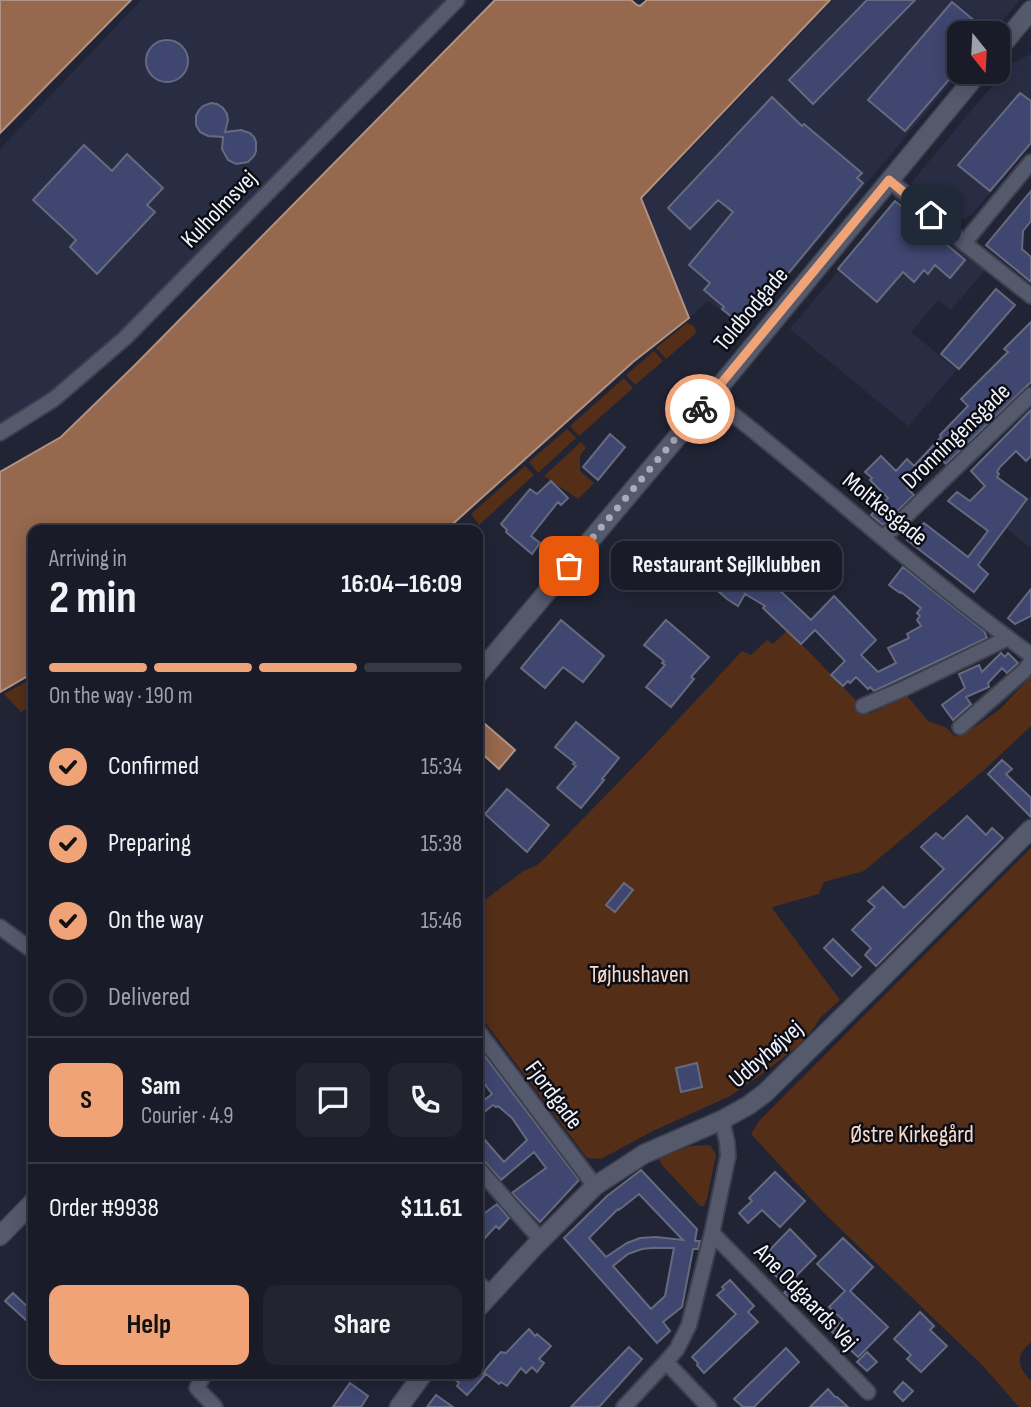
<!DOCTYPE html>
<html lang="en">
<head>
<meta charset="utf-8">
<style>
	:root { --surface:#191b28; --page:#222430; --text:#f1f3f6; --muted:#9fa1a8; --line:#373945; --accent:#efa377 }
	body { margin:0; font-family:"Sofia Sans Condensed",sans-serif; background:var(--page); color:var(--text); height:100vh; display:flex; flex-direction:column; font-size:26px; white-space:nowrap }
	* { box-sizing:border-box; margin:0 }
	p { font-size:23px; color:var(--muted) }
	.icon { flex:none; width:38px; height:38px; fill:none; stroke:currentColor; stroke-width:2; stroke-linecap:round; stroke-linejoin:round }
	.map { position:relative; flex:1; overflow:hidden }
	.sheet { position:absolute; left:28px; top:525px; width:455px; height:854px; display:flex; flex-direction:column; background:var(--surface); border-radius:14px; box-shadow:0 4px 18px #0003,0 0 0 2px var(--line) }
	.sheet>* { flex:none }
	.needle { width:46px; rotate:162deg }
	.buttons { position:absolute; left:947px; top:21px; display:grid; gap:14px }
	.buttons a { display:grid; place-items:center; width:63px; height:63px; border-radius:14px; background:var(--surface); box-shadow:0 4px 18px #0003,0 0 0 2px var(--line); font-size:35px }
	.pin { position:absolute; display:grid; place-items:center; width:60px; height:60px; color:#fff; margin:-30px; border-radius:14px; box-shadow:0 4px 10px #0006 }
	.courier { position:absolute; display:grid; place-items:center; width:70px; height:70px; margin:-35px; border:5px solid #efa377; border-radius:50%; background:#fff; color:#222; box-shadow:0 2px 9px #0007 }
	.bubble { position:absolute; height:49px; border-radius:14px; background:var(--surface); box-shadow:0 4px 18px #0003,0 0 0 2px var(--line); font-size:23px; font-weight:700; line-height:49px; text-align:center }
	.summary em { font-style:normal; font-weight:700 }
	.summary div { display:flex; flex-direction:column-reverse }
	.summary { display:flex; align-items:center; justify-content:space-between; height:119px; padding:0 21px }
	h1 { font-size:46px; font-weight:700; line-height:52px }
	.bar { display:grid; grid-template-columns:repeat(4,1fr); gap:10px 7px; align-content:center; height:84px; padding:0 21px }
	.bar i { height:9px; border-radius:5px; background:var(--line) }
	.bar .selected { background:var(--accent) }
	.bar p { grid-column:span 4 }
	.line { display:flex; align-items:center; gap:18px; padding:0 21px; border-top:2px solid var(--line) }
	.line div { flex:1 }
	.round { display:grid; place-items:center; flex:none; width:74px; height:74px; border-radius:14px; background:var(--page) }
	ol { padding:0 21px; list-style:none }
	li { display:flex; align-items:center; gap:21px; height:77px }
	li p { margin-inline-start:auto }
	li .icon { padding:7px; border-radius:50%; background:var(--accent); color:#111; stroke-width:4 }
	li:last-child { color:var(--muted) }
	li i { width:38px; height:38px; border:4px solid var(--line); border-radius:50% }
	.cta { display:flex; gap:14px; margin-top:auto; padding:14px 21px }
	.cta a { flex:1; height:80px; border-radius:14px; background:var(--accent); color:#111; font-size:28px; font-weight:700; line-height:80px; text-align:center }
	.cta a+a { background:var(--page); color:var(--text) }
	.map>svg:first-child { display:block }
	.built { fill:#292d44 }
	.green { fill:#542e17 }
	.water { fill:#96684d; stroke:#b29282; stroke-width:2 }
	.building { fill:#3f4670; stroke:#666a7e; stroke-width:2; fill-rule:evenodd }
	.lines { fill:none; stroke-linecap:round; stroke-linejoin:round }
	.minor-casing { stroke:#3e404e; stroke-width:18 }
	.tertiary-casing { stroke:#3e404e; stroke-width:21 }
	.minor { stroke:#55596c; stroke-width:14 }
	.tertiary { stroke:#55596c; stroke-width:18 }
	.done { stroke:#a9abb8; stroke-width:7; stroke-dasharray:0 12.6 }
	.route { stroke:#efa377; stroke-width:9 }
	.labels { text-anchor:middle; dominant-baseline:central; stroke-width:5; stroke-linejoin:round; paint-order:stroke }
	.street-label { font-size:24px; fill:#f2f4fe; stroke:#0d0e15 }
	.park-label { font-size:24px; fill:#f8daca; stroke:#0d0e15 }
</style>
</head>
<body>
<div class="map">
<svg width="1031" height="1407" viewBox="0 0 1031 1407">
	<rect width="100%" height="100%" fill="#212435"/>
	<path class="built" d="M141,0H469L136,340L56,406L0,443V149Z
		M833,0H1020L992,33H959L960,72L745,328L708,301L689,318L643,199Z
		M1031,54V145L971,215L958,222L911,183L1010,64Z
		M899,198L985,270L951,310L938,300L911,332L957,370L908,426L790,329Z
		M1031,495V548L1006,528Z"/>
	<path class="green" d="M687,323L694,326L696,333L666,359L656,348Z
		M654,351L663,361L635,385L626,375Z
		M624,378L633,388L579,436L570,426Z
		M567,429L576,438L538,473L529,462Z
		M581,442L586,448L580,456V471L594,483L578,499L544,476Z
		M525,466L534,475L479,525L471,514Z
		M788,630L869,714L907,696L928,721L947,728L955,737L978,725L1001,708L1031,676V726L983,771L864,871L824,882L819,894L776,906L772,908L840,1000L820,1018L814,1028L799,1045L765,1072L730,1096L651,1132L601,1159L587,1158L478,1013V905L522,872L539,864L644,756L742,651L751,655L767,640L773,644Z
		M33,678V704L21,712L4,694Z
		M1031,848V1342C1015,1357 1017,1365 1031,1381V1407H1019L982,1365L824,1213L751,1134L759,1121L773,1107Z
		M706,1145L711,1146L716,1155L707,1199L704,1206H700L662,1165L659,1159L660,1157L691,1146Z"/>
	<path class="water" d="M0,0H131L0,133Z
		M495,0H631L637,5L640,6L647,0H830L641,198L689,318L633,362L446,530H33V673L0,692V472L61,437L135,365Z
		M478,718L515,750L499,769L478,750Z"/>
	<path class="building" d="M867,0H915L813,104L789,80Z
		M952,2L989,33H959V68L905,131L868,100Z
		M146 61a21 21 0 1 1 42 0a21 21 0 1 1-42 0Z
		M1020,93L1031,101V143L990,191L958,165Z
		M772,97L802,126L804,124L862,173L857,178L863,183L744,327L722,309L724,307L704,290L710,283L689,265L733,212L718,200L690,229L668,208Z
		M211,103L217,104L223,108L227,114L228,120L225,132L241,130L250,133L254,137L256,142V151L254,156L248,162L236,164L228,160L222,149L223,137L208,136L200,132L196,125V116L199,110L203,106Z
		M84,145L112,171L127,154L163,188L147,205L155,212L97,274L70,247L76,240L33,200Z
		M1031,191V221L1023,231L1022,249L1031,257V282L986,245Z
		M895,201L965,260L950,278L935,265L928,274L924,270L914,282L903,272L877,302L838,269Z
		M996,289L1015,305L959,369L941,354Z
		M1031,322V382L946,464L938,456L907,488L914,495L883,525L871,515L888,498L870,480L872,478L865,472L881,456L896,471L907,459L914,466L941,437L940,435L968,406L961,399L1008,352L1004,349Z
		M1031,410V456L1026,461L1016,451L1000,467L997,472L999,474L997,477L1027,499L978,565L988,574L974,592L907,540L924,523L968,557L988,531L948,501L957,492L970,501L985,486L971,471Z
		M610,434L625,447L598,480L583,467Z
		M551,481L568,498L561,505L558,502L531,536L540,543L532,554L506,532L507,530L501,524L530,489L537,494Z
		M678,544L688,552L674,570L663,561Z
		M782,547L797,561L774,585L811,620L834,596L876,640L861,655L878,672L896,663L888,648L909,638L907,634L921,626L917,620L920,616L917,613L921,608L901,592L900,593L889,585L903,567L984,631L987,638L874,691L870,687L868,689L856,677L850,683L848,681L843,686L831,675L845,661L815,630L801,644L763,608L765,606L745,594L738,606L727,599L717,590L703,569L731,554L741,568L753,578Z
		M1031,589V616L1015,624L1008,618Z
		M561,620L604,656L583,682L563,667L545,688L521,668Z
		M666,620L709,657L691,677L694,679L671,707L646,687L665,665L662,663L664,661L644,645Z
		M1001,653L1005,657L1008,653L1018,663L1007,673L1002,668L988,683L989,687L966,697L971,704L953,720L942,705L965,688L959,674L979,665L982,672Z
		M576,722L619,758L602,779L604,780L581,808L557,788L576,766L573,764L575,763L555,747Z
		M1002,760L1012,769L1006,774L1031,798V817L988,774Z
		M507,789L549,825L527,852L485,814Z
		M967,816L986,835L992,828L1003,838L876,966L865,955L871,948L852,930L875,907L868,901L883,887L904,908L944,869L921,847L936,833L943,839Z
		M624,883L633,890L615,912L606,905Z
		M833,939L861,967L852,976L824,948Z
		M478,1047L579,1180L540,1222L512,1193L546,1168L534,1152L501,1180L485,1162L478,1159V1132L504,1162L527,1140L512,1118L498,1106L496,1107L493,1105L478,1117V1105L492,1094L478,1075Z
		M697,1063L702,1087L681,1092L676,1068Z
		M641,1170L697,1229L695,1241H700L698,1249H693L682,1307L663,1322L670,1331L657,1343L564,1238L607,1196ZM639,1194L683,1240L656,1237L640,1238L627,1243L606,1257L589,1238L618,1209L619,1210ZM652,1248H674L665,1296L651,1309L613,1266L628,1254L642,1249Z
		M775,1172L805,1201L780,1227L762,1210L748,1223L739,1213L752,1201L749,1198Z
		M497,1204L509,1218L499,1229L496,1226L483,1240L478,1235V1218Z
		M790,1229L816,1256L786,1286L760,1260Z
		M843,1238L873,1267L850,1291L888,1327L858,1357L832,1332L843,1320L829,1307L845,1291L817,1264Z
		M730,1280L754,1306L748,1312L758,1322L704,1373L697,1365L698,1363L692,1357L736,1314L717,1295L724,1289L722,1287Z
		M792,1285L802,1295L794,1303L784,1293Z
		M13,1293L33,1312L26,1320L5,1301Z
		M920,1312L934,1326L930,1330L947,1346L921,1372L907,1359L911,1355L894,1339Z
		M529,1329L535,1336L537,1334L551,1346L539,1359L544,1363L537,1372L532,1367L526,1373L521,1368L507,1386L501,1382L499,1384L486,1374L467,1395L457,1386L459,1383L448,1374H486L484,1372L498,1355L501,1352L506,1353Z
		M629,1347L642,1359L599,1407H571Z
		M786,1348L799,1362L754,1407H743L734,1399Z
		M867,1352L877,1362L867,1371L857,1362Z
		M903,1382L913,1391L903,1401L894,1392Z
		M350,1383L368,1396L361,1407H333Z
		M828,1389L835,1397H837L848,1407H810Z
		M436,1395L453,1407H427Z"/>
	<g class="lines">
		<defs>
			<path id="minor" d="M889,180L964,243L1031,296
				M964,243L1031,162
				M711,397C819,481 920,574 1031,655
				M0,433L54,399L125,338L457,0
				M883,538L1031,395
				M863,706L905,688L1008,638
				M960,727L1024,671L1031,662
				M0,927L33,951
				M478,1031L595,1186
				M478,1168L541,1240
				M712,1233L868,1392
				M478,1283L490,1293
				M666,1362L709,1407
				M204,1374L197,1388L215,1407
				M624,1407L666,1362L677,1349L689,1325L712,1233L728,1156L727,1142L722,1120"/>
			<path id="tertiary" d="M998,50L1031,10
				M478,674L711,397L979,72
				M0,1236L33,1202
				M478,1308L535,1246L595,1186L644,1154L722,1120L749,1105L765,1093L875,985L1031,829
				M399,1407L423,1374"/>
		</defs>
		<use href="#minor" class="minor-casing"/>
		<use href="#tertiary" class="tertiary-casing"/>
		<use href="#minor" class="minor"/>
		<use href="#tertiary" class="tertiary"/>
	</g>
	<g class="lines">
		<path class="done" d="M569,566L700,409"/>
		<path class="route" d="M700,409L889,180L931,215"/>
	</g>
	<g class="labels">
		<g class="street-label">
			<text transform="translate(219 209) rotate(-46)">Kulholmsvej</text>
			<text transform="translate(751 309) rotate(-50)">Toldbodgade</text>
			<text transform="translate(956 436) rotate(-44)">Dronningensgade</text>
			<text transform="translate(885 509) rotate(39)">Moltkesgade</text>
			<text transform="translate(766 1054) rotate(-41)">Udbyhøjvej</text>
			<text transform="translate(554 1095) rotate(53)">Fjordgade</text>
			<text transform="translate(806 1297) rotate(46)">Ane Odgaards Vej</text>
		</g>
		<g class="park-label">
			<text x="639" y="974">Tøjhushaven</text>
			<text x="912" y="1134">Østre Kirkegård</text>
		</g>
	</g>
</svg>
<div class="buttons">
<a><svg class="needle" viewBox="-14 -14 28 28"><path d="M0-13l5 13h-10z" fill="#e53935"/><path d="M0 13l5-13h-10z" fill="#9fa1a8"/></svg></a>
</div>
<div class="pin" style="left:569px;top:566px;background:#ea580c"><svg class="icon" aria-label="bag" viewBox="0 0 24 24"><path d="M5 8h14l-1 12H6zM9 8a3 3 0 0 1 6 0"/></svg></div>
<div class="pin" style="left:931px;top:215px;background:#1f2937"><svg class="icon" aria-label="home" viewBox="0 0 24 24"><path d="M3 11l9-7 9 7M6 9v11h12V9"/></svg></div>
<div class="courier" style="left:700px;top:409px"><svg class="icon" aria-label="bike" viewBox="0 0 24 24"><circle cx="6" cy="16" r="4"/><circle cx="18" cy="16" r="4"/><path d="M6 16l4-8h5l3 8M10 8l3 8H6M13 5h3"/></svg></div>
<div class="bubble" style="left:611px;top:541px;width:231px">Restaurant Sejlklubben</div>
<section class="sheet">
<div class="summary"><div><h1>2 min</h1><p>Arriving in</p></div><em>16:04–16:09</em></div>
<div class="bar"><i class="selected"></i><i class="selected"></i><i class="selected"></i><i></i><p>On the way · 190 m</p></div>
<ol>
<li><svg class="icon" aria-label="check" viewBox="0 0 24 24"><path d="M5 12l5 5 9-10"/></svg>Confirmed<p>15:34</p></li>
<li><svg class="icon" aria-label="check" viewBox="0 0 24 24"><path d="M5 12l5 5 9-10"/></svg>Preparing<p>15:38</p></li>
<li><svg class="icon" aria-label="check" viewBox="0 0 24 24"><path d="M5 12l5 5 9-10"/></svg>On the way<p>15:46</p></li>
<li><i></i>Delivered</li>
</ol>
<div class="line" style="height:126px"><b class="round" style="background:var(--accent);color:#111">S</b><div><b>Sam</b><p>Courier · 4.9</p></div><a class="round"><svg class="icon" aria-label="chat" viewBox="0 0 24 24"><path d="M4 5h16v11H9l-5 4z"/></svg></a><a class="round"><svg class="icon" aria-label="phone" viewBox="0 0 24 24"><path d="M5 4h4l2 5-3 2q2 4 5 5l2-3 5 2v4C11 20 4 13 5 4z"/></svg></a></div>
<div class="line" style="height:91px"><div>Order #9938</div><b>$11.61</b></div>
<div class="cta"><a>Help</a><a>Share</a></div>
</section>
</div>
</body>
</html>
